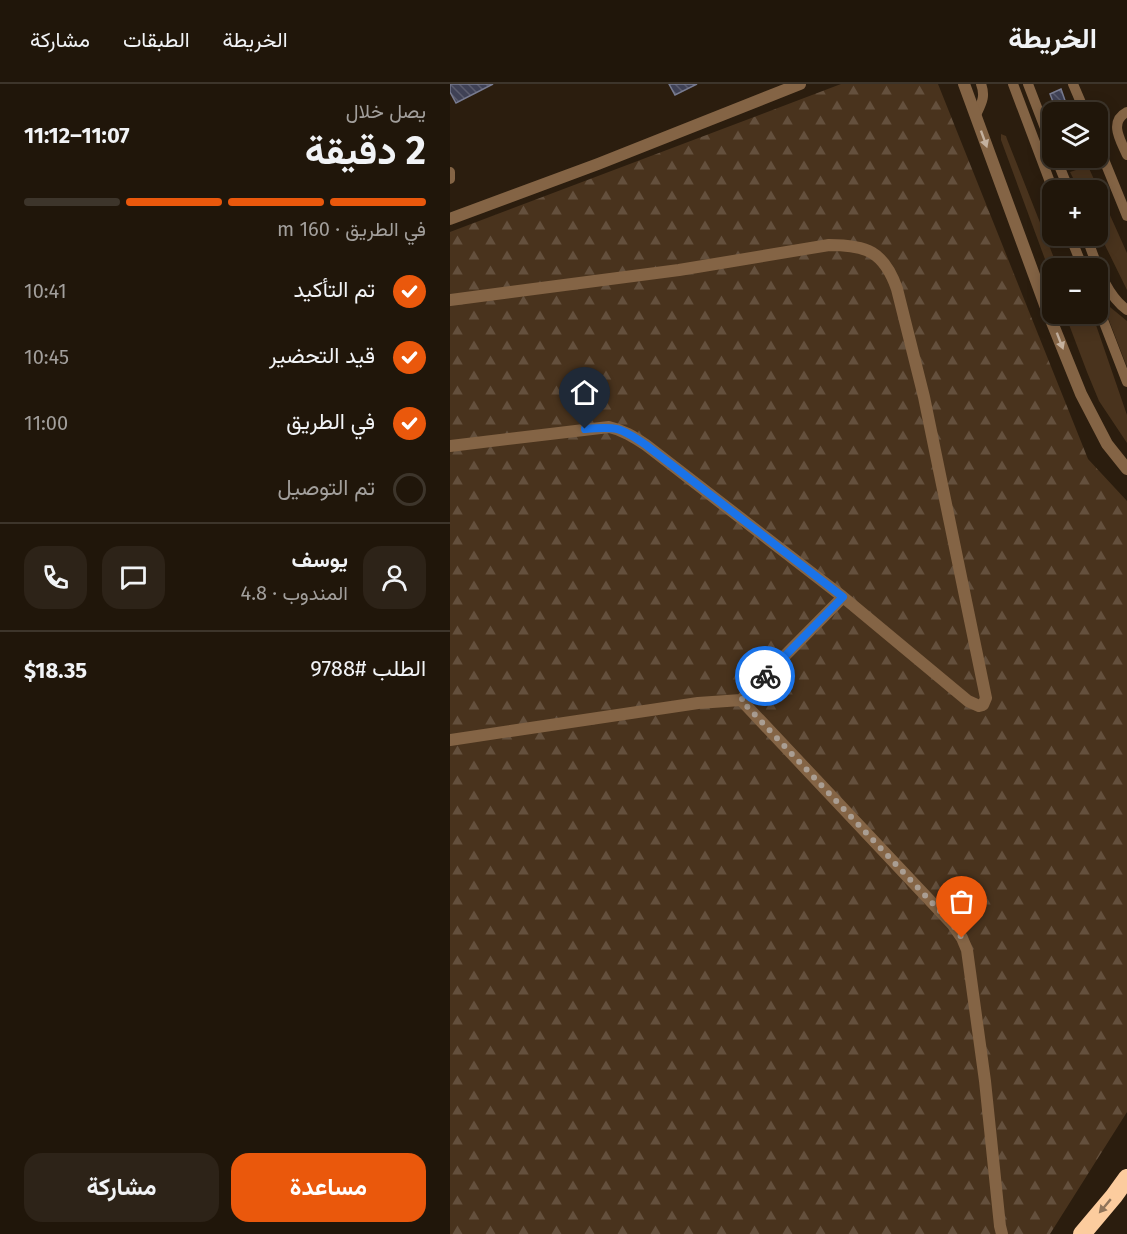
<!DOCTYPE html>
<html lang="ar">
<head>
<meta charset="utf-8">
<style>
	:root { --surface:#20160a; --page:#2d2318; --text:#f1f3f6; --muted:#a29f9c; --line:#3d352b; --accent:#ea580c }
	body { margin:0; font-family:"Fira Sans",Vazirmatn,sans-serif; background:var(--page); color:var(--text); direction:rtl; height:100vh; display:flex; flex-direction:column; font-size:22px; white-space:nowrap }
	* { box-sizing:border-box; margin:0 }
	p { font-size:20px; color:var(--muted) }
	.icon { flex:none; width:33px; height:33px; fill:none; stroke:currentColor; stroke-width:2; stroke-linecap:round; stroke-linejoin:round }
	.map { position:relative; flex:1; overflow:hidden; direction:ltr }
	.details { display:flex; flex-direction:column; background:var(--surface); width:450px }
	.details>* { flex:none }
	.tools { position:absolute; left:592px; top:18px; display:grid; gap:12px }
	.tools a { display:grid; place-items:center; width:66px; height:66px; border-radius:12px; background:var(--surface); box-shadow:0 3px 15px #0003,0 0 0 2px var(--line); font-size:30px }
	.pin { position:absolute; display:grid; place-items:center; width:51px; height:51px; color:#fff; margin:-62px -26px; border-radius:50% 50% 50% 0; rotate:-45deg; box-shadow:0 0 6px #0007 }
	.pin .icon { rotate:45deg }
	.courier { position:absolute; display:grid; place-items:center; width:60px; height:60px; margin:-30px; border:4px solid #1a73e8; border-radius:50%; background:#fff; color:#222; box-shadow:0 2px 8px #0007 }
	.summary em { font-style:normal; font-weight:700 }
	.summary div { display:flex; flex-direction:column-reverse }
	.summary { display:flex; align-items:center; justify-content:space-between; height:102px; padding:0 24px }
	h1 { font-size:39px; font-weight:700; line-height:45px }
	.bar { display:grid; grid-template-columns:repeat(4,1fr); gap:9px 6px; align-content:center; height:72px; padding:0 24px }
	.bar i { height:8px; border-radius:4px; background:var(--line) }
	.bar .active { background:var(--accent) }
	.bar p { grid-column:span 4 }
	.line { display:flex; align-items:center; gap:15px; padding:0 24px; border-top:2px solid var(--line) }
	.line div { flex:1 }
	.round { display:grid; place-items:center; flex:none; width:63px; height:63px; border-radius:18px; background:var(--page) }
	ol { padding:0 24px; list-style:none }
	li { display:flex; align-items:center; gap:18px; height:66px }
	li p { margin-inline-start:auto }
	li .icon { padding:6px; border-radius:50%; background:var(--accent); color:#fff; stroke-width:4 }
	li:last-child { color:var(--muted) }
	li i { width:33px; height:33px; border:3px solid var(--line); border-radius:50% }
	.button { display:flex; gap:12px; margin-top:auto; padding:12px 24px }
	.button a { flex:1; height:69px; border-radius:18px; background:var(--accent); color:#fff; font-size:24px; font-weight:700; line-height:69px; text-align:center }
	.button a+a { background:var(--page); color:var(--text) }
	header { display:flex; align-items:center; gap:36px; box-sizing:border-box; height:84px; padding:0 30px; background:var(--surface); border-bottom:2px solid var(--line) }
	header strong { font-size:28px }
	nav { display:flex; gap:33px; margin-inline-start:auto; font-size:21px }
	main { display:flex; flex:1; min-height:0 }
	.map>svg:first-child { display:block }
	.grass { fill:#49331d }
	.forest { fill:url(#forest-firs) }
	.building { fill:url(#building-back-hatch); stroke:#787b90; stroke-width:1.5 }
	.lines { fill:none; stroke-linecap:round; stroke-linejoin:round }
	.lane { stroke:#846445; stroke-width:10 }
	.street { stroke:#846445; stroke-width:12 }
	.highway { stroke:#fccc9e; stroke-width:18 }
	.oneway { fill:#c4b19f }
	.oneway2 { fill:#917459 }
	.done { stroke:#aa9e93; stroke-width:6; stroke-dasharray:0 10.8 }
	.route { stroke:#1a73e8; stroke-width:8 }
</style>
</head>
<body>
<header>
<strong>الخريطة</strong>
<nav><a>الخريطة</a><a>الطبقات</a><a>مشاركة</a></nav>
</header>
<main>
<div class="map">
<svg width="677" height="1150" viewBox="0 0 677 1150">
	<defs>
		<pattern id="forest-firs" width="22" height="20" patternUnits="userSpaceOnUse" patternTransform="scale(1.5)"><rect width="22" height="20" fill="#49331d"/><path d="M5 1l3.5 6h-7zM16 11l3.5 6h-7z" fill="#64503d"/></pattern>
		<pattern id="building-back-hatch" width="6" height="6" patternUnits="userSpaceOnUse" patternTransform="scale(1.5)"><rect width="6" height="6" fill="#3f4155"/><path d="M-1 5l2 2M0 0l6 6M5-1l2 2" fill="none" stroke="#5b5c6d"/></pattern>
	</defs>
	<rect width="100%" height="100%" fill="#2b1d0e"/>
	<path class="grass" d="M551,50L556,52L557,55L608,184H603V197L551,56Z
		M638,82L677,169V206L648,147V106H629L620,88Z
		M648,208L660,223L677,237V283Z
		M615,230H632L646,241L677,331V359L649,317L637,288Z"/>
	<path class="forest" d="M391,0H488L638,375L677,417V1028L600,1150H0V148Z"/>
	<path class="building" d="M0,0H43L6,19L0,8Z
		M219,0H247L225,11Z
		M611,5L619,28H607L600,10Z"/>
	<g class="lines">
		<path class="lane" d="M563,0L603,106
			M578,0L603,65
			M623,0L635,28
			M677,28C658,38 671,57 677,71
			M526,31C531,20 536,13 531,0
			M648,61L677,132
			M606,74L619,106
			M0,88V95
			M620,152L633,184
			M636,152C646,177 654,209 677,226
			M648,223L677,298"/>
		<path class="street" d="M514,0L595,221L631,310L657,360L677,385
			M0,135L148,80L350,0
			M0,216L229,186L379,161C416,161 434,167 447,205L474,313L536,614L533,621L529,622L518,617L393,513L196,361C184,353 173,346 159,343L0,362
			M291,616L393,513
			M0,656L248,619L291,616L503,841L512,854L517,866L535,997L550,1142L552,1150"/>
		<path class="highway" d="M632,1150L664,1112L677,1094"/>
	</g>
	<defs><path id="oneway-solid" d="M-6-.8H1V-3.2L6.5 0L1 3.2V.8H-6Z" transform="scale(1.5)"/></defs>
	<g class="oneway">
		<use href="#oneway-solid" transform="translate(534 55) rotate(70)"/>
		<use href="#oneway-solid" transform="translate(610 257) rotate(69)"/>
	</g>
	<use class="oneway2" href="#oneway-solid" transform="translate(655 1122) rotate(130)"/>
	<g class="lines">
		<path class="done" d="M315,592L291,616L503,841L512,854"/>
		<path class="route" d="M135,345C166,342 170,343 196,361L393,513L315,592"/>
	</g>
</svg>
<div class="tools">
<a><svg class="icon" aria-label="layers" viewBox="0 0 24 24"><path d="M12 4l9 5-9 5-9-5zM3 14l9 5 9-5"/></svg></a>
<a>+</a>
<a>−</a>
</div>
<div class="pin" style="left:512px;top:854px;background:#ea580c"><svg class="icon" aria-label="bag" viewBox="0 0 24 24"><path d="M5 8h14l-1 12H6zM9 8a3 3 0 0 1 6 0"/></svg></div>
<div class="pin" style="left:135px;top:345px;background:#1f2937"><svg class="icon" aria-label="home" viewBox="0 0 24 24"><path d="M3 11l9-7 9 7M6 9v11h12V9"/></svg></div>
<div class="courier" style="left:315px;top:592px"><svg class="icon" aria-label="bike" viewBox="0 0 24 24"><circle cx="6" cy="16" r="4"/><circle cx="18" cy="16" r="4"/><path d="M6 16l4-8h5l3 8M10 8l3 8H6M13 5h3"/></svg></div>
</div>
<section class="details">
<div class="summary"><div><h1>2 دقيقة</h1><p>يصل خلال</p></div><em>11:07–11:12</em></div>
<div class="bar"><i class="active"></i><i class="active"></i><i class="active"></i><i></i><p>في الطريق · 160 m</p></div>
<ol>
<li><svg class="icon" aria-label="check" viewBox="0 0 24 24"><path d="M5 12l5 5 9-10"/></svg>تم التأكيد<p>10:41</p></li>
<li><svg class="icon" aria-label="check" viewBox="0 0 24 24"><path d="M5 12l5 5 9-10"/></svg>قيد التحضير<p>10:45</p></li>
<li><svg class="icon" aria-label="check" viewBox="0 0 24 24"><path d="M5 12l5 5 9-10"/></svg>في الطريق<p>11:00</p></li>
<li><i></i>تم التوصيل</li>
</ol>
<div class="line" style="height:108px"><a class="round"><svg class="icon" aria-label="person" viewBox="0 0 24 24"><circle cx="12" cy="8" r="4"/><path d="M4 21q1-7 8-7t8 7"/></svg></a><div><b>يوسف</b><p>المندوب · 4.8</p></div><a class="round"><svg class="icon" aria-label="chat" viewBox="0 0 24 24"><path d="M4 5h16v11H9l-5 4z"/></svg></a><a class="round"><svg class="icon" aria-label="phone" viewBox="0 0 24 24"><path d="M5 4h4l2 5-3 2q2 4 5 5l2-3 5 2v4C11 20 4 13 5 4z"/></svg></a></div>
<div class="line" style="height:78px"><div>الطلب #9788</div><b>$18.35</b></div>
<div class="button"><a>مساعدة</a><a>مشاركة</a></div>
</section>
</main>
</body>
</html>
